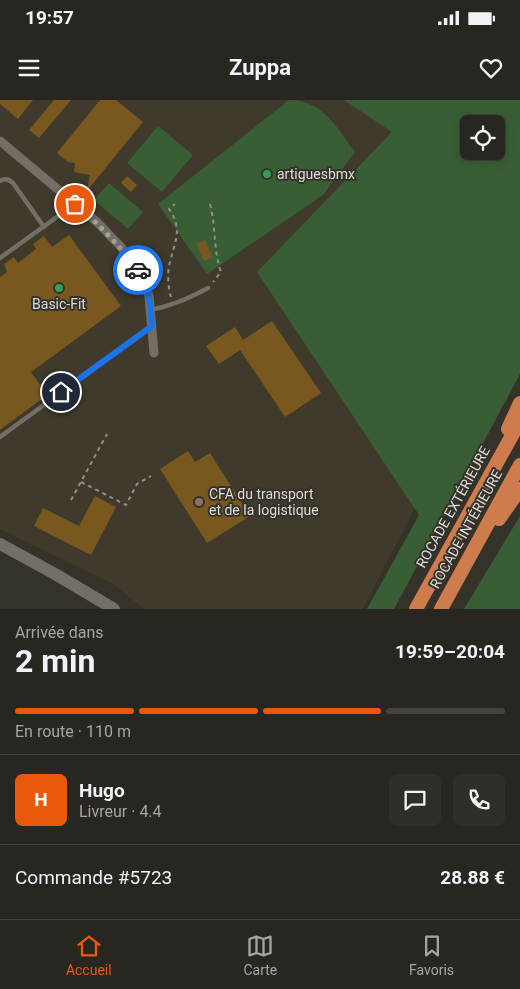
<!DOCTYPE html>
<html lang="fr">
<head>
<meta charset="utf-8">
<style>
	:root { --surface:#282620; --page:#302e29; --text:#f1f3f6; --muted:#a5a5a5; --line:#44433e; --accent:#ea580c }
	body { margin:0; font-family:Roboto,sans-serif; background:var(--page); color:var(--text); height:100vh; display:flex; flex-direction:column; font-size:19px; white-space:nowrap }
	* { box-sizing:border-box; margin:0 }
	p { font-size:16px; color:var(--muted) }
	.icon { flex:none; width:28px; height:28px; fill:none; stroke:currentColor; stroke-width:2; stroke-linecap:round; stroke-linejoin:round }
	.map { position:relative; height:509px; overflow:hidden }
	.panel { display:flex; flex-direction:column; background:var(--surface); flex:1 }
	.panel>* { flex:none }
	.controls { position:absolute; left:460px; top:15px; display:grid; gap:10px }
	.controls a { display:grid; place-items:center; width:45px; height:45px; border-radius:8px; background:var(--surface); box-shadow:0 2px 12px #0003,0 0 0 1px var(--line); font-size:25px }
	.pin { position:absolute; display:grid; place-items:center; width:42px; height:42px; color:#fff; margin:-21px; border:2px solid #fff; border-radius:50%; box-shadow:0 1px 5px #0007 }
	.courier { position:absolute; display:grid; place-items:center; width:50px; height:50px; margin:-25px; border:4px solid #1a73e8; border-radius:50%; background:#fff; color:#222; box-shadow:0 1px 6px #0007 }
	.head em { font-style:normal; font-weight:700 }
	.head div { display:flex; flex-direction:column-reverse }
	.head { display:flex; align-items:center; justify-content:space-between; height:85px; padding:0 15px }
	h1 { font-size:32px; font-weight:700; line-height:38px }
	.bar { display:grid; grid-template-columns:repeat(4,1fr); gap:8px 5px; align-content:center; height:60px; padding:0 15px }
	.bar i { height:6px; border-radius:4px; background:var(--line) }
	.bar .current { background:var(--accent) }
	.bar p { grid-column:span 4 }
	.line { display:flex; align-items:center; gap:12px; padding:0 15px; border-top:1px solid var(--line) }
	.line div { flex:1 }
	.round { display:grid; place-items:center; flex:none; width:52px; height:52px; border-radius:8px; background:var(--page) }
	.status { display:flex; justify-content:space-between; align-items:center; height:35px; padding:0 25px; background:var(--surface); direction:ltr }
	.status svg { height:14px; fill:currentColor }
	header { display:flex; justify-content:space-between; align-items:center; height:65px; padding:0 15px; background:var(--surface); font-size:22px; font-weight:700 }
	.tabs { display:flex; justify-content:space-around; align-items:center; height:70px; border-top:1px solid var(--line); background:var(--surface); font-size:14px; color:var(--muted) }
	.tabs a { display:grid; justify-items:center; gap:2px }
	.tabs .current { color:var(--accent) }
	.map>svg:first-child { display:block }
	.built { fill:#3f3a2c; fill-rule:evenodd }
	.green { fill:#395e35; fill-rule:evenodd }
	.building { fill:#78581e }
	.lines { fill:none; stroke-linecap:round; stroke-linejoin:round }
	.path { stroke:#918f89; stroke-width:2; stroke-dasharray:4 4; stroke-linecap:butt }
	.service { stroke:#736f67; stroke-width:4.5 }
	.minor { stroke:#736f67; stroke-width:9 }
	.secondary { stroke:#736f67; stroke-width:12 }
	.trunk { stroke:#ce7c4c; stroke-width:14 }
	.done { stroke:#a4a19b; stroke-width:5; stroke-dasharray:0 9 }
	.route { stroke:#1a73e8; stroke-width:6 }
	.leisure-dot { fill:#2e9e5b; stroke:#35322a; stroke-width:2 }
	.education-dot { fill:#8d6e63; stroke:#35322a; stroke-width:2 }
	.labels { text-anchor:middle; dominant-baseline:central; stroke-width:4; stroke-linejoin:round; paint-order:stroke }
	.poi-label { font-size:14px; fill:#dfddd8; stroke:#35322a; text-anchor:start }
	.street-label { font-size:14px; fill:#dfddd8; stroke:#35322a }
</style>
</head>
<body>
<div class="status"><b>19:57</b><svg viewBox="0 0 49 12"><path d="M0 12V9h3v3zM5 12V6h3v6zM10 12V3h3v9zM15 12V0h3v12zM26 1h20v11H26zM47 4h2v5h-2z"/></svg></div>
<header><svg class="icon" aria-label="menu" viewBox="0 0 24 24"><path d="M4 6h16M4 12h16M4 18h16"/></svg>Zuppa<svg class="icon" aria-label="heart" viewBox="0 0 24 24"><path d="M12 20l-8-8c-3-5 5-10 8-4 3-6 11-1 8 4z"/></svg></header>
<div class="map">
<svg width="520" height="509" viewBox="0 0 520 509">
	<rect width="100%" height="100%" fill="#35322a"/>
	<path class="built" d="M0,0H520V203L363,509H144L113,484L0,429ZM469,24H496V51H469Z"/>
	<path class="green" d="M289,0C323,0 337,28 355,52L323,95L207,174L158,104Z
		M344,0H520V274L394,509H367L419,415L257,172L392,32ZM469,24H496V51H469Z
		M158,26L193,55L162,92L127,63Z
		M109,83L143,112L128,129L94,100Z
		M520,416V509H464Z"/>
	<path class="building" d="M0,0H33L18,19L0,4Z
		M54,0H71L39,38L29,30Z
		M100,0H116L143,22L87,91L90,75L74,72L75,63L68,62L57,53Z
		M127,76L137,85L131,92L121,83Z
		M69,135L121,206L31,272L47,295L0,330V177L7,172L4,164L14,157L18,163L36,149L33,144L44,136L52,147Z
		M205,140L213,157L204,161L196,144Z
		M272,221L321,293L285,317L240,250L219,264L206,246L235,227L243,240Z
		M188,351L195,362L210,353L250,416L207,443L160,369Z
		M95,396L116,407L91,455L34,426L43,408L79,426Z"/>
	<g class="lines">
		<path class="path" d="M210,104C216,127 213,149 221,172L213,182
			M171,197C168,188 167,172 170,162C175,141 183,129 169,109L175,104
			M81,382L126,405L137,384L151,376
			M71,400L107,334"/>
		<path class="service" d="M0,81C5,78 9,79 13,83L44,127
			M0,158L75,104
			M150,210C172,206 189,198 208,188
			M0,337L151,227"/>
		<path class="minor" d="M0,41L98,123L121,147L144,179L149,196L154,253"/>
		<path class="secondary" d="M0,444L55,474L114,509"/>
		<path class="trunk" d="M508,329L520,303
			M499,419L520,389
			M416,509L520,321
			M441,509L520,365"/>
	</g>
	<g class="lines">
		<path class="done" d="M75,104C99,124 119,145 138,170"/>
		<path class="route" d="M61,292L152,226C150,206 150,187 138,170"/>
	</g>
	<g class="leisure-dot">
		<circle cx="267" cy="74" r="5"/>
		<circle cx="59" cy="188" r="5"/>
	</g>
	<circle class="education-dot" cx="199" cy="402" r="5"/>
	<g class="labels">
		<g class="poi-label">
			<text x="277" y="74">artiguesbmx</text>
			<text x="59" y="204" text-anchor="middle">Basic-Fit</text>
			<text x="209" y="394">CFA du transport<tspan x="209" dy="16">et de la logistique</tspan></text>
		</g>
		<g class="street-label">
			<text transform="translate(453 407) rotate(-61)">ROCADE EXTÉRIEURE</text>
			<text transform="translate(466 429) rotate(-61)">ROCADE INTÉRIEURE</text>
		</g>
	</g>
</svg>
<div class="controls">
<a><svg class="icon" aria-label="locate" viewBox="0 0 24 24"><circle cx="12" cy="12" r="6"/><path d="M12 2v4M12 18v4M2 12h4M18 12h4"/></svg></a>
</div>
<div class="pin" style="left:75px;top:104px;background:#ea580c"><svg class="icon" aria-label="bag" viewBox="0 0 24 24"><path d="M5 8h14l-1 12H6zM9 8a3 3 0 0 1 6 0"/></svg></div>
<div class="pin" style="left:61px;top:292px;background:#1f2937"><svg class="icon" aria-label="home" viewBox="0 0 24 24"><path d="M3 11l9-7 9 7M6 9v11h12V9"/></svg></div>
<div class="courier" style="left:138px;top:170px"><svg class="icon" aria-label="car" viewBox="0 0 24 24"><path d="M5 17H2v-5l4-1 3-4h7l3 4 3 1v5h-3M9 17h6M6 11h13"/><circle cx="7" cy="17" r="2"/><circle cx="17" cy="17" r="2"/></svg></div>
</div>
<section class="panel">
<div class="head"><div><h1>2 min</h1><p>Arrivée dans</p></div><em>19:59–20:04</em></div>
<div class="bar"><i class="current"></i><i class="current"></i><i class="current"></i><i></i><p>En route · 110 m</p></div>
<div class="line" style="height:90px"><b class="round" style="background:var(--accent);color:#fff">H</b><div><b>Hugo</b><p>Livreur · 4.4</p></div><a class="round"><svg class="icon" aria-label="chat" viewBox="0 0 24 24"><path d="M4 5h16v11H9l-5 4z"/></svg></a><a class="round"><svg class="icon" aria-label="phone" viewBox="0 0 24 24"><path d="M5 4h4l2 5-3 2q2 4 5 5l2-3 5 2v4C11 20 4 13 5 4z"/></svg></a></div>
<div class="line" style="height:65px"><div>Commande #5723</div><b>28.88 €</b></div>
</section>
<nav class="tabs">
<a class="current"><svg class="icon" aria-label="home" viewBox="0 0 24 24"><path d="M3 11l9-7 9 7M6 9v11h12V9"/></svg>Accueil</a>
<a><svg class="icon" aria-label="map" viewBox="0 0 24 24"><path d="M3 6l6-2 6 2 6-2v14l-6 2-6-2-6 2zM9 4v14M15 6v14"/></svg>Carte</a>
<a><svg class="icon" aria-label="saved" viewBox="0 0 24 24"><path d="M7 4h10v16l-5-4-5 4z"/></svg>Favoris</a>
</nav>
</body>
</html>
